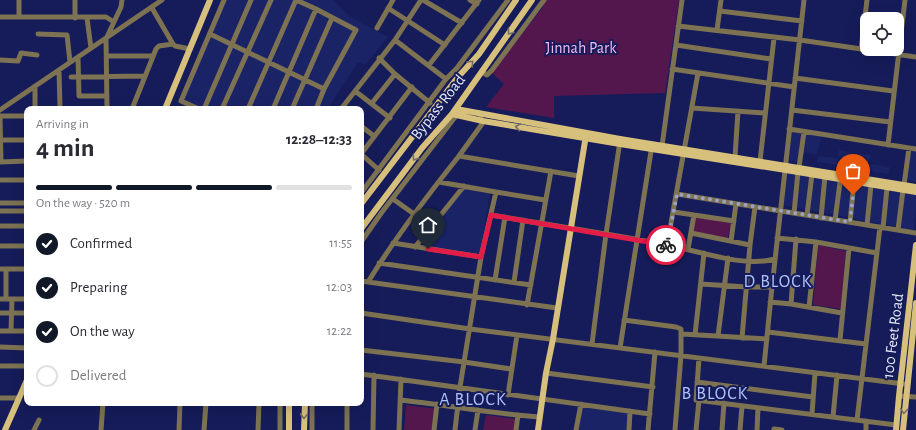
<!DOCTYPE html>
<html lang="en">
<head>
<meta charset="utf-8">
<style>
	:root { --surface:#fff; --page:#f7f7f7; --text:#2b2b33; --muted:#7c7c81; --line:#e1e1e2; --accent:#111827 }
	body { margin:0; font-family:"Alegreya Sans",sans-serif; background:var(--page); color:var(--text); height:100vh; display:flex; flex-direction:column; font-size:15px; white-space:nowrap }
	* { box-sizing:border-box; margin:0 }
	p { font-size:13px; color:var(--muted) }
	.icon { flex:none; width:22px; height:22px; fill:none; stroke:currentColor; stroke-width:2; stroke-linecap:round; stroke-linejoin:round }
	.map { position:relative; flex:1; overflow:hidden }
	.sheet { position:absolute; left:24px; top:106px; width:340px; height:300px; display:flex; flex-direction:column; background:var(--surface); border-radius:8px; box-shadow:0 4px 16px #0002 }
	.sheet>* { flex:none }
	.tools { position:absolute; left:860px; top:12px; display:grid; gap:8px }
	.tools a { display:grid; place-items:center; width:44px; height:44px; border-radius:8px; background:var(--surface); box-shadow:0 4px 16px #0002; font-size:20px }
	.pin { position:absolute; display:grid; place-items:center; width:34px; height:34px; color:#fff; margin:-41px -17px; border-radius:50% 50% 50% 0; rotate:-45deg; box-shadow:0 0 4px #0007 }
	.pin .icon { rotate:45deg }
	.courier { position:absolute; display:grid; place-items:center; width:40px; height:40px; margin:-20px; border:3px solid #e11d48; border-radius:50%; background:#fff; color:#222; box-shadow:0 1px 5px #0007 }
	.head em { font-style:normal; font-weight:700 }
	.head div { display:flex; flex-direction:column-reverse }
	.head { display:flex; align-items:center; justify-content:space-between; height:68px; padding:0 12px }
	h1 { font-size:26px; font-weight:700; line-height:30px }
	.bar { display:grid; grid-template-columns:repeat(4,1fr); gap:6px 4px; align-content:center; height:48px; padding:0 12px }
	.bar i { height:5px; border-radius:3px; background:var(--line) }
	.bar .active { background:var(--accent) }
	.bar p { grid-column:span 4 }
	ol { padding:0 12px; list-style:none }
	li { display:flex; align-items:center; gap:12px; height:44px }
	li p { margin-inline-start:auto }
	li .icon { padding:4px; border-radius:50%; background:var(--accent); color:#fff; stroke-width:4 }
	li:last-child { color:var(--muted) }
	li i { width:22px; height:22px; border:2px solid var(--line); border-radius:50% }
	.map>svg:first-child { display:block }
	.built { fill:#1b2367 }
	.green { fill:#53174e }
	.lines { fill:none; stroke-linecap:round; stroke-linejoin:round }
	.minor { stroke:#7d7252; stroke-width:5 }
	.major { stroke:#d7c07b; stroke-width:6 }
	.oneway { stroke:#766e6a }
	.done { stroke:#9ca2c1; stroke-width:4; stroke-dasharray:0 7.2 }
	.route { stroke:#e11d48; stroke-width:5 }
	.labels { text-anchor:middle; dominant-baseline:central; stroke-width:4; stroke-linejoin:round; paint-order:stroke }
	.park-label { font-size:16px; fill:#f5b7eb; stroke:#151c59 }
	.street-label { font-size:16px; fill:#e5eaf9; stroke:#151c59 }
	.quarter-label { font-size:18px; letter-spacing:1px; fill:#aec0fc; stroke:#151c59 }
</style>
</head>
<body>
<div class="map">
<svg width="916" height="430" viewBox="0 0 916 430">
	<rect width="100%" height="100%" fill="#151c59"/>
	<path class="built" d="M226,0H333L350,17L388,37L365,65L358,62L327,109H194L179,102Z
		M791,131L802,133L798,162L787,160Z
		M805,133L821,136L817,155L803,152Z
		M839,150L871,155L869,162L838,157Z
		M910,150H916V182L906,180Z
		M818,156L838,158L837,165L817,162Z
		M870,164L890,167L889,174L869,171Z
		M786,172L916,194V210L914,230L783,205Z
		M464,189L490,193L480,254L429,247L432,229Z
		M582,407L629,413L627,430H578Z"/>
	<path class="green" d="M546,0H679L665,93L554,96V118L486,107L504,84L492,73L542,8Z
		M696,217L731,223L728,238L693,232Z
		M818,245L846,251L841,309L813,305Z
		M406,405L438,409L435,430H404Z
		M486,415L516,419L515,430H483Z"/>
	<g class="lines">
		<path class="minor" d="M19,0V17
			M75,0V18
			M296,0L316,9L356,30L324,89L316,109
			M423,0L462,23
			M470,0L477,4
			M152,8L173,44L175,46L190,49
			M388,8L445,45
			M720,11L802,21
			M0,17H106L114,22
			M87,18L91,48
			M678,26L800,40L916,57
			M377,28L393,0
			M717,30L721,0
			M38,34L67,35L70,62
			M210,34L324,89
			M395,40L446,79
			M676,45L771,59
			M861,49L867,0
			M107,56H152
			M78,57L79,96H107
			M379,58L395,74L430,103
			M0,60L18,61L21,53L37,55
			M429,65L479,0
			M672,69L794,87
			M59,70L60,109
			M482,72L487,75L492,70L544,0
			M71,77L144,76
			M795,78L893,91
			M35,86V109
			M355,91L390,118
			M372,103L395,74
			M692,108L765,113
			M107,109L106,39L121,7L122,0
			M132,109L156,49L159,46L173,44
			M199,109L181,101L224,0
			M204,109L251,0
			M222,109L271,0
			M248,109L296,0
			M273,109L316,9
			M292,109L332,18
			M341,109L395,40L421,0
			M0,110L162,0
			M792,110L890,122
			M0,116L1,162
			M0,116H27
			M361,126L374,136
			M789,129L916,149
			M0,140H27
			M888,145L905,0
			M662,146L682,0
			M361,154L412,87
			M361,154L379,170
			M459,156L482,124L480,113
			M735,157L738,111
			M760,161L774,38
			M0,162L27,161
			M799,167L804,132
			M0,180H27
			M439,182L496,192
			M904,185L909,148
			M361,193L446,79L457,68L508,0
			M677,194L916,233
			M393,199L414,214
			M0,203H27
			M0,211H27
			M674,212L734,221
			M794,213L798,172
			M491,215C550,225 609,234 668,245C699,251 744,268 775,259
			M807,215L812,174
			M821,218L825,176
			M835,220L841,175
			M850,222L854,182
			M867,225L871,185
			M0,226H27
			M883,228L887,188
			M898,230L903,190
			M691,233L750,245
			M777,238L816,242L877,253
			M731,241L736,204
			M361,242L382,212L459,112
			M393,243L481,257
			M667,245L698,73
			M0,246H27
			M415,247L464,186
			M688,249L694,215
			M379,263L531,285
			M0,269H27
			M495,280L505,217
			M361,281L368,282C395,238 427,196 459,156L579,176
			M368,282L557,308
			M514,282L523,220
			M701,284L747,287H772
			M0,299H27
			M6,299V269
			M770,302L791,304L842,313
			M791,304L796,239
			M527,305L551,171
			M809,307L816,242
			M0,313H27
			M361,313L470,329L904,384
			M624,320L676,327L681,329V355L675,430
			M0,331H27
			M11,331L12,299
			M768,332L866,344
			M682,334L767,339
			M695,335L704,253
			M718,336L728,258
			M742,338L750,245L755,207
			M840,340L849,248
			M592,344L606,234L620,141
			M0,347L27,348
			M620,348L652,145
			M361,350L464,362L511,369
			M699,358L696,400L896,425
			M0,366H27
			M764,366L772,287L804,0
			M546,373L653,387
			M361,374L650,414
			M697,382L813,397
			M508,395L517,335
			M899,396L916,397
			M0,398H18
			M400,400C447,405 493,414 540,417
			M181,403H233
			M312,403V430
			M347,403V430
			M812,414L815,373
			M833,417L837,375
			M857,420L880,227
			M866,421V430
			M774,429L782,430
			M34,430L39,420
			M101,430L103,403
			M179,430L180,403
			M204,430L206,403
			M258,430L259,403
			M280,430V403
			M373,430L374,375
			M399,430L401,379
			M434,430L437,404
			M455,430L460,387L481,257L496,192L545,200
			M475,430L478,410
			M516,430L518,415
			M576,430L581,404
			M629,430L630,411
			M648,430L655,352
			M696,430L699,400
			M722,430L724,403
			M740,430L742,406
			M757,430L758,408"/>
		<path class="major" d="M165,109L210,0
			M456,109L620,139L916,187
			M452,114L483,121L620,144L798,172L916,192
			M361,204L458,77L479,54L516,0
			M361,229L422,148L452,114L532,0
			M289,403V430
			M5,430L27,380
			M304,430L305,403
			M538,430L546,373L553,339L586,135
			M896,430L899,396L916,245
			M903,430L916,303"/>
	</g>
	<defs><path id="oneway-chevron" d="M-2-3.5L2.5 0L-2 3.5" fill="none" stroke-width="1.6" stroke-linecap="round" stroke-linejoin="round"/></defs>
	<g class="oneway">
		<use href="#oneway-chevron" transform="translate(510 32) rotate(126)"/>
		<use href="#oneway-chevron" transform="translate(471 63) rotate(-47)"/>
		<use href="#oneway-chevron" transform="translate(518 127) rotate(-170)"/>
		<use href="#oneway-chevron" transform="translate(415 158) rotate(125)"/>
		<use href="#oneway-chevron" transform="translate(904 411) rotate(96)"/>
		<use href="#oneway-chevron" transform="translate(304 416) rotate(91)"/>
	</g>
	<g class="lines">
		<path class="done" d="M666,245H667L677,194L850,222L853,195"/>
		<path class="route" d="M428,249L481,257L491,215L666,245"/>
	</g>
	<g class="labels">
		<g class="park-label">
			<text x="581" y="48">Jinnah Park</text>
		</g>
		<g class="street-label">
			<text transform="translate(438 107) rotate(-52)">Bypass Road</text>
			<text transform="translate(893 336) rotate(-83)">100 Feet Road</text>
		</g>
		<g class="quarter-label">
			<text x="778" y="282">D BLOCK</text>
			<text x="715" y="394">B BLOCK</text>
			<text x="473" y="400">A BLOCK</text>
		</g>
	</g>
</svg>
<div class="tools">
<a><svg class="icon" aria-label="locate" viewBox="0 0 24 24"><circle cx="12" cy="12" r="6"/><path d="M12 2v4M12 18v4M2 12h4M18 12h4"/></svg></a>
</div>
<div class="pin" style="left:853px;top:195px;background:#ea580c"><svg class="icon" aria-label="bag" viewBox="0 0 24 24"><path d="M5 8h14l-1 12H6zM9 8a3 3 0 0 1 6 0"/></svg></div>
<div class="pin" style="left:428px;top:249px;background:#1f2937"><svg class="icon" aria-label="home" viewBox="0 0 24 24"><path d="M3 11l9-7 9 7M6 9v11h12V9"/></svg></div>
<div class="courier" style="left:666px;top:245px"><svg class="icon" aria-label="bike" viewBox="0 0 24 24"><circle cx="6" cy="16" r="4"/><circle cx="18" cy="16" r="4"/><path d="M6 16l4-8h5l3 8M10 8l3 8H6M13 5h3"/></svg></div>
<section class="sheet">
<div class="head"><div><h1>4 min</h1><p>Arriving in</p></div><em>12:28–12:33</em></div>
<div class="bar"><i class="active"></i><i class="active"></i><i class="active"></i><i></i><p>On the way · 520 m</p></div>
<ol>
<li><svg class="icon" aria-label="check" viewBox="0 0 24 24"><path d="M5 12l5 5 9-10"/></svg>Confirmed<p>11:55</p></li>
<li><svg class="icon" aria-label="check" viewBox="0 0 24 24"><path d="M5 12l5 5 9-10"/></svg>Preparing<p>12:03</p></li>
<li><svg class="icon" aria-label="check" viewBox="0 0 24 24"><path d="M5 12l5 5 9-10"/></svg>On the way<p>12:22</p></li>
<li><i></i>Delivered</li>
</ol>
</section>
</div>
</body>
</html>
